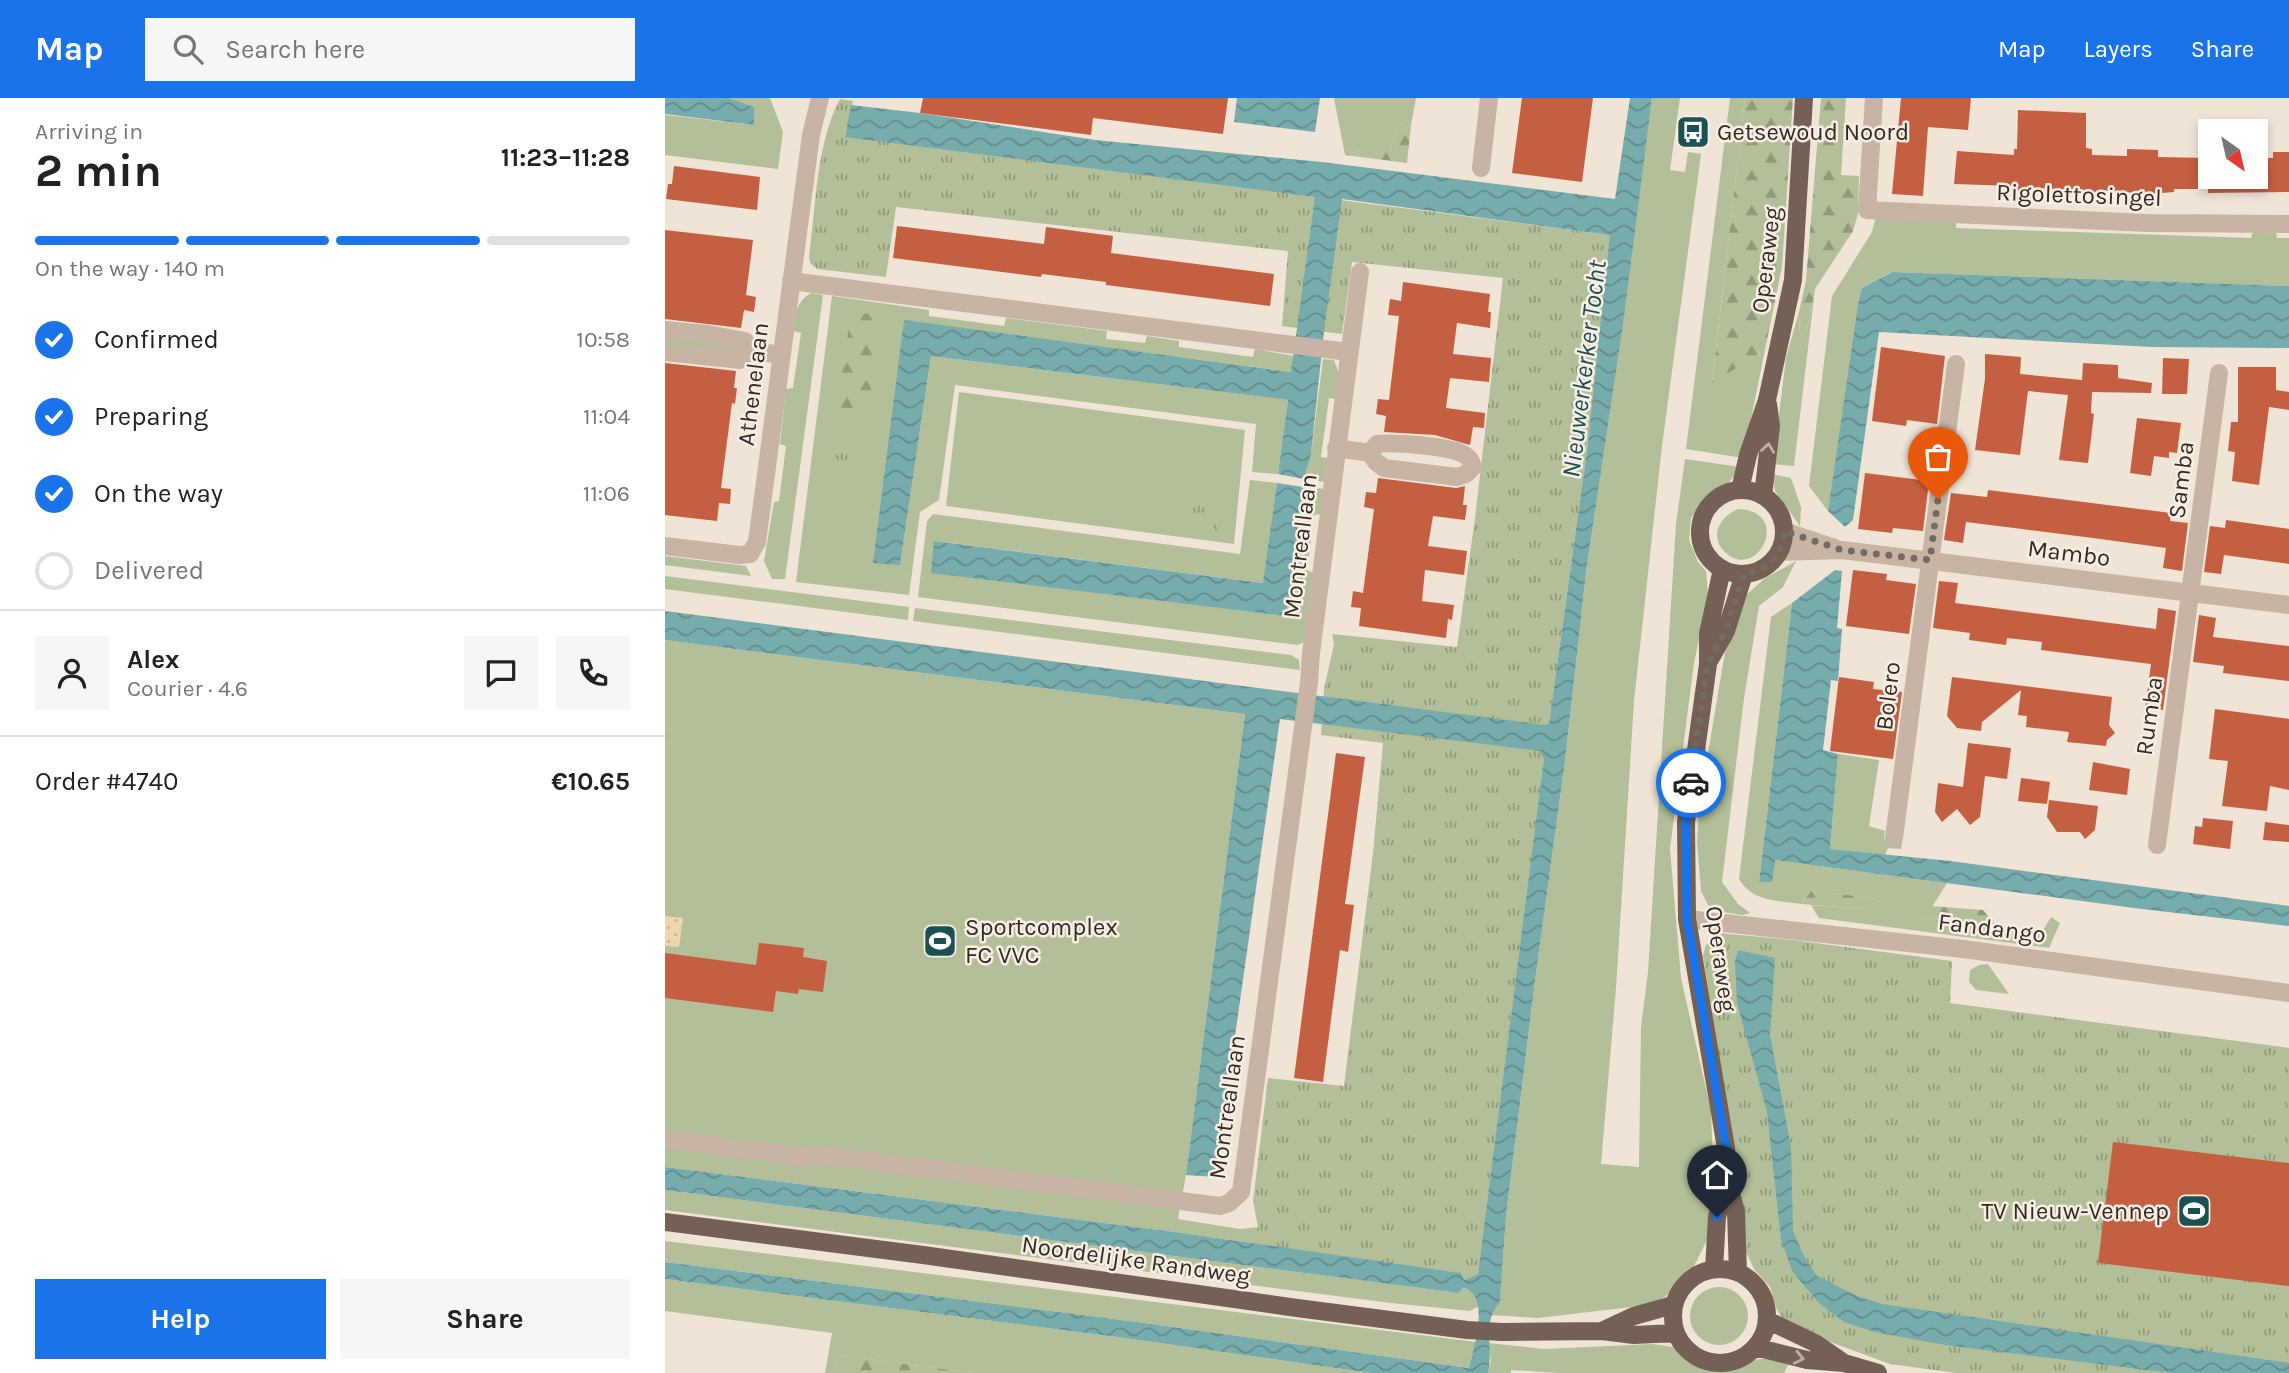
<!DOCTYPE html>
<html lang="en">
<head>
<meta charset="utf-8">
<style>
	:root { --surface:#fff; --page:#f6f6f6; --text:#222; --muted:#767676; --line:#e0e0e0; --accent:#1a73e8 }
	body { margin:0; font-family:Karla,sans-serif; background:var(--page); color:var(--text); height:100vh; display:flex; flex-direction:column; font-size:26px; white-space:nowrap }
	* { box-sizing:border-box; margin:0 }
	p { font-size:23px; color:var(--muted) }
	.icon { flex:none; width:38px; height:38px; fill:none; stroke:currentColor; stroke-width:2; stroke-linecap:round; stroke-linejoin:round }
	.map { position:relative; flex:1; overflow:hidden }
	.sheet { display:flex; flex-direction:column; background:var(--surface); width:665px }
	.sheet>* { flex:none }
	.needle { width:46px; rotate:146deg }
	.fabs { position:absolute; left:1533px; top:21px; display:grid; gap:14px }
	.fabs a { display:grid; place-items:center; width:70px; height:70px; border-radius:0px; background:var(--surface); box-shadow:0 4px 10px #0003; font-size:35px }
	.pin { position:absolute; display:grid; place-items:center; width:60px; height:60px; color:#fff; margin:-72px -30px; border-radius:50% 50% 50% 0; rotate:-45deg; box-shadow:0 0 7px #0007 }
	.pin .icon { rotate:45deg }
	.courier { position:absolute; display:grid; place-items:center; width:70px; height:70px; margin:-35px; border:5px solid #1a73e8; border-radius:50%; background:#fff; color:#222; box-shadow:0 2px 9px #0007 }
	.overview em { font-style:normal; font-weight:700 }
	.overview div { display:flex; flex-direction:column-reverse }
	.overview { display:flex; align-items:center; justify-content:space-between; height:119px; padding:0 35px }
	h1 { font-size:46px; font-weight:700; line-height:52px }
	.bar { display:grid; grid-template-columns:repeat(4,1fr); gap:10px 7px; align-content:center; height:84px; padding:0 35px }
	.bar i { height:9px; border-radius:5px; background:var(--line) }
	.bar .selected { background:var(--accent) }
	.bar p { grid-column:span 4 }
	.line { display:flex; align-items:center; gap:18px; padding:0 35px; border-top:2px solid var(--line) }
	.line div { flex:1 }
	.round { display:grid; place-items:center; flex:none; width:74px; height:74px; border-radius:0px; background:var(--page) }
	ol { padding:0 35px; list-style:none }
	li { display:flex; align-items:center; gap:21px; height:77px }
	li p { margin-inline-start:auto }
	li .icon { padding:7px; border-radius:50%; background:var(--accent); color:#fff; stroke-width:4 }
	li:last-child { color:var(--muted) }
	li i { width:38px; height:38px; border:4px solid var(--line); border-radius:50% }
	.cta { display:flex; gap:14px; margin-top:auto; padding:14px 35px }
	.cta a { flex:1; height:80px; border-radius:0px; background:var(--accent); color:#fff; font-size:28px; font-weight:700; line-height:80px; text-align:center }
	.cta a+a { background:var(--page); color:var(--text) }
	header { display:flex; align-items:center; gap:42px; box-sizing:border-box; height:98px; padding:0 35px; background:var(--accent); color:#fff }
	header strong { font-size:33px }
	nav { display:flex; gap:38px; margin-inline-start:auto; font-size:24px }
	.search { width:490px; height:63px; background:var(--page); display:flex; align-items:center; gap:18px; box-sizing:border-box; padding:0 24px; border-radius:0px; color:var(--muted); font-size:26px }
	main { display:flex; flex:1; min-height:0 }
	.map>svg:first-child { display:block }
	.green { fill:#b2bf98 }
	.forest { fill:url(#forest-firs) }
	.sand { fill:url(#sand-dots) }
	.park { fill:url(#park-tufts) }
	.water { fill:url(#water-waves) }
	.building { fill:#c55f41 }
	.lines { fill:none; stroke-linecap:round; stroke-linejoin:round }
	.minor { stroke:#c8b4a4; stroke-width:18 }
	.major { stroke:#756056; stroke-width:18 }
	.oneway { stroke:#beaea4 }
	.done { stroke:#756b63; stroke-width:7; stroke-dasharray:0 12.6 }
	.route { stroke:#1a73e8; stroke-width:9 }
	.labels { text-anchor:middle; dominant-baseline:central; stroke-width:5; stroke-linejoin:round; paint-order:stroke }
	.poi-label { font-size:24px; fill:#332a25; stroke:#f9eee3; text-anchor:start }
	.street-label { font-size:24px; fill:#332a25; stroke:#f9eee3 }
	.water-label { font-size:26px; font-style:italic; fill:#1c5154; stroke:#f9eee3 }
</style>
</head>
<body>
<header>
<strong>Map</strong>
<div class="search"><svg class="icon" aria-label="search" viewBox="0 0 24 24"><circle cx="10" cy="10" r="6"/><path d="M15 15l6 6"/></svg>Search here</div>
<nav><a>Map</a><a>Layers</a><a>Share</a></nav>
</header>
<main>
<section class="sheet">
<div class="overview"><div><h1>2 min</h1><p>Arriving in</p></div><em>11:23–11:28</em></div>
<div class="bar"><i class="selected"></i><i class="selected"></i><i class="selected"></i><i></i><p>On the way · 140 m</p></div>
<ol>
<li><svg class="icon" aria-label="check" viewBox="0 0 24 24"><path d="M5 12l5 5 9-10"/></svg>Confirmed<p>10:58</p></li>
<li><svg class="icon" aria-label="check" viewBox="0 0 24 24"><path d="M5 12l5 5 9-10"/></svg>Preparing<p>11:04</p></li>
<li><svg class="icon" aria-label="check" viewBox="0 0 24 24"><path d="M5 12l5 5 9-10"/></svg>On the way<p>11:06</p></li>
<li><i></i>Delivered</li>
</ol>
<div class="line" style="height:126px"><a class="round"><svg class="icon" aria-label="person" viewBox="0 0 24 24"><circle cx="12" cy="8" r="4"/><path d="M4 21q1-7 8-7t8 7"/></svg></a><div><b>Alex</b><p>Courier · 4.6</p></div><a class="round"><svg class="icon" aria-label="chat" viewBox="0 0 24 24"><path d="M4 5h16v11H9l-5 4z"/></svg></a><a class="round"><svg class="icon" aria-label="phone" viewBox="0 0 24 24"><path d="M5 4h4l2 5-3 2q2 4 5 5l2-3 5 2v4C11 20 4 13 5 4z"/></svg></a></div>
<div class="line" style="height:91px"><div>Order #4740</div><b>€10.65</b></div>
<div class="cta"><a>Help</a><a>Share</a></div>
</section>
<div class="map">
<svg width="1624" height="1275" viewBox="0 0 1624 1275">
	<defs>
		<pattern id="forest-firs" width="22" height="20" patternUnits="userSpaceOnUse" patternTransform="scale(1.75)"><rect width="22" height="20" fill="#b2bf98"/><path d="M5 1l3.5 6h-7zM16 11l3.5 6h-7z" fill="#919b7c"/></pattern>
		<pattern id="sand-dots" width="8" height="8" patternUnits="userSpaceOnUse" patternTransform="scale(1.75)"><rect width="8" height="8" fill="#edd6ad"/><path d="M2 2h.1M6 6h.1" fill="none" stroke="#ccb895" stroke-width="1.8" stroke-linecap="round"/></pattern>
		<pattern id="park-tufts" width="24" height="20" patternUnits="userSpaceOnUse" patternTransform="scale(1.75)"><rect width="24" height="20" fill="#b2bf98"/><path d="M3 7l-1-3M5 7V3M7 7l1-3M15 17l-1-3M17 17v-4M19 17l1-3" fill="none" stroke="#919b7c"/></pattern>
		<pattern id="water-waves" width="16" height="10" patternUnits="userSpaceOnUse" patternTransform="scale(1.75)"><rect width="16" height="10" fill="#77acad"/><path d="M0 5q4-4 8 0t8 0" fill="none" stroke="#628c8d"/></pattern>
	</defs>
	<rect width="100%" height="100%" fill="#f0e4d7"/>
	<path class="green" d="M64,0H105L118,34L113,71L0,57V17L89,27V9Z
		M669,0H751L746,27L732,33L724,53H696L680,57Z
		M987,0H1015L1005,72L1020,74L1023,54L1036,56L997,348L969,603L951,890L936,1066L974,1069L976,929L983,874L1011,426L1020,361L1075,369L1063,386L1038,403L1026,420L1024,442L1033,464L1041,473L1043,498L1029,565L1005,751L1016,880L1046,1013L1049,1098L1042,1142L1028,1170L1000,1199L983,1207L873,1220L826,1217L827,1212L835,1203L841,1118L870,883L900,663L922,466Z
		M1065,0H1080L1047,284L1100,252L1078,360L1021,351Z
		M1211,118L1291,123V130L1586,140L1588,134L1611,135L1612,140H1624V188L1226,174L1197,190L1163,413L1144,388L1167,198L1207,134Z
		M1150,191L1129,368L1108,366L1121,260L1134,214L1135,236L1141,237Z
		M146,195L158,197L120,481H107L99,463L109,404L114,403L121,348L115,346L121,291L128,290L136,235L129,233C130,216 131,204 146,195Z
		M167,198L264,212V218L339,228L341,220L442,233L441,241L480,245L482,238L514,243V249L588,259L590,251L629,258L627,274L239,223L235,466L266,258L623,302L613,376L587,374L591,326L290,287L274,402L255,414L244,497L131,484Z
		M0,235L73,246L76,255L0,250Z
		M658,261L669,262L675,279L671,301L664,300L656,359L663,360L660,384L639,381L646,356Z
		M294,294L580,332L569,446L281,408Z
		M1107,376L1126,380L1136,409L1135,428L1110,393Z
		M585,382L612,385L599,485L270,443L620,518L638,389L661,391L656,416L649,417L642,472L649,475L639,544L633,547L253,499L262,423L268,416L575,456Z
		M1074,411C1128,414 1092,485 1060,454C1043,438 1056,417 1074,411Z
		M0,458L81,468L86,478L0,467Z
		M1131,463L1118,489L1094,508L1079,600L1057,784L1073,806L1085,815L1077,817L1052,813L1043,807L1036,793L1032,744L1034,709L1060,554L1079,499L1099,481Z
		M0,478L244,509L243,522L0,491Z
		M1127,505L1094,784L1109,762L1282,785L1260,820L1311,827L1330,826L1376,836L1386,819L1395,825L1384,850L1154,820L1146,807L1197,811L1212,801L1147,792L1136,806C1111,802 1088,804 1074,781L1106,519Z
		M250,510L626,557L634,562L635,572L248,523Z
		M0,542L580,616L521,1077L513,1121L575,1131L593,1129L879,661L813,1176L799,1182L795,1175L510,1134L0,1069Z
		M1173,656L1214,662L1204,728L1220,733L1219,741L1237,745L1236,751L1223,750L1220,757L1165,751Z
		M1323,866L1344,896L1311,892L1304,884L1305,872L1314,867Z
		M0,1092L794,1195L798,1190L811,1195L814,1208L805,1213L726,1205L0,1112Z
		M0,1143L811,1244L804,1270L472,1224L0,1164Z
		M0,1181L460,1240L706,1275H309L172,1257L169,1275H160L167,1235L0,1213Z
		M1025 1218a29 29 0 1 1 58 0a29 29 0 1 1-58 0Z
		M823,1245L879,1251L987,1246L1008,1249L1024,1265L1043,1273L1067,1272L1089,1262L1104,1260L1124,1265L1119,1275H894L846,1272V1275H823L826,1263Z"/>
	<path class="forest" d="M1080,0H1128L1117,169L1100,252L1047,285Z
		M1156,0H1181L1176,77L1194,78L1193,116L1188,133L1150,191L1141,237L1135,236L1134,214L1141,182Z
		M746,27L742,65L680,57L696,53H724L732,33Z
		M186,214L214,217L203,316L172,312Z
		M1147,792L1213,801L1197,811L1136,806Z
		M1266,808L1318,812L1330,826L1311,827L1260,820Z
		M172,1257L309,1275H169Z"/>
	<path class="sand" d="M0,818L18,820L14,849L0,848Z"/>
	<path class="park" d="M175,1L188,3L180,38L946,137L922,353L884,625L813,1176L796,1175L589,1146L593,1129L588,1103L603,980L679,988L708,755L718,645L656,637L659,591L669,546L667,536L792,549L810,420L838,180L687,164L677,236L617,228L623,153L231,109L221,179L152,171L145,165L144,159C151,108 151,46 175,1Z
		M164,343L194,346L191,376L161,373Z
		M528,402L557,406L553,435L524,430Z
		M1053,835L1128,842L1287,863L1285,905L1624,950V1275H1291L1225,1266L1122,1228L1112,1212L1105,1189L1089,1171L1079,1150L1075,1096L1038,858L1041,847Z"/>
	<path class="water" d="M0,0H64L89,9V27L0,16Z
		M572,0H655L650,34L569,24Z
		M965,0H987L958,226L922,466L900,663L870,883L841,1118L835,1204C816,1224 829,1250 823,1275H706L460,1240L0,1181V1164L472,1224L804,1270C809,1250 826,1195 798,1190L794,1195L0,1092V1069L510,1134L796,1175L799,1182L813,1176L879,661L875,653L615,621L550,1079L521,1077L580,616L0,542V513L880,627L884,625L922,353L945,137L677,101L659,233L646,356L639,381L613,376L623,302L266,258L235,467L208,465L239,222L626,274L650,99L180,39L186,7L255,15L430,42L657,64L950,101Z
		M1227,174L1624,188V250L1487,249L1214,234L1188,422L1180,429L1163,413L1193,207L1197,190Z
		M612,385L638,389L621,518L266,475L269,443L598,485Z
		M1170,472L1177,473L1172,530L1177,531L1173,583L1166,582L1158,652L1173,656L1165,751L1285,763L1624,808V828L1469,810L1110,762L1107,784H1094L1127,505Z
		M1073,852L1110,860L1105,937L1126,1049L1128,1133L1140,1160L1152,1178L1192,1198L1217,1206L1624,1265V1275H1506L1280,1247L1210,1234L1179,1224L1154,1205L1127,1173L1116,1141L1102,1014L1072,905L1070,863Z"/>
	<path class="building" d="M258,0H563L558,36L428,20L426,37L255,15Z
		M857,0H928L917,84L847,75Z
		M1236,0H1306L1303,32L1263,29L1258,98L1227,96Z
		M1353,12L1421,15V50L1427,51V57L1462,58V51L1493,52V59L1545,60V79H1591V60H1608V54H1624V94L1543,95V91H1509V94L1485,96L1435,92L1431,98L1427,93L1359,89L1354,98L1348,88L1289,86L1292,53L1349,57V51H1352Z
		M9,68L95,79L92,112L1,101L3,86H7Z
		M232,128L379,146L381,129L448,138L446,155L609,176L605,208L441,187V184L377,176L376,179L228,160Z
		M0,132L88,142L81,197L91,199L89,214L79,212L76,230L0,221Z
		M738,184L825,196L823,214H826L825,230L792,225L788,256L826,260L824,284L785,280L781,310L820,315L819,330L808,329L805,347L770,337L719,334L721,318L711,316L713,301L724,302L734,218L723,217L725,201L736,203Z
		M1216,249L1280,258L1272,326L1242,322L1241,328L1207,323Z
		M1320,256L1356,259L1355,276L1417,282L1418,265L1453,267V280L1487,285L1486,295L1427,294L1426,315L1429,316L1423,365L1394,362L1403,297L1363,293L1355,357L1310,352L1320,281Z
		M1498,260L1524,261L1522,296H1497Z
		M0,265L71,273L69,290H72L70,306L67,305L56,390L66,391L65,406L54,405L52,423L0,417Z
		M1573,269H1611V292L1624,294V312L1604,309L1594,387L1567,383L1570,354L1563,353L1566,324H1573Z
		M1472,320L1516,325L1512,355L1504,354V360L1489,358L1486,378L1465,375Z
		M1200,375L1264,383L1258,433L1228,430L1227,435L1193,431Z
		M713,380L791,390L800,388L798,407H802L800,422L768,418L763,448L802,453L799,477L760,472L757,503L789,507L787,522L783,521L781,540L694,528L696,510L686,509L688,493L698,495L709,411L699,409L701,394L711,395Z
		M1323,392L1506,415L1505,423L1523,425L1517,473L1498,470L1501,450L1428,440L1301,424L1298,445L1279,442L1286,395L1322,399Z
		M1561,422L1624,431V466L1559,457L1556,476L1539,474L1545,428L1560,430Z
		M1188,472L1222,476L1221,482L1251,486L1244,536L1181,528Z
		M1274,483L1293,485L1290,505L1399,519L1491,531L1493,510L1511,513L1498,612L1480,610L1486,566L1376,552L1377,544L1342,540L1341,547L1304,542L1305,535L1268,530Z
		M1534,517L1551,520L1548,539L1624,548V583L1558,575L1559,568L1528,564Z
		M1174,579L1209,584L1208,591L1237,594L1228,661L1165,653Z
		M1287,579L1447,599L1444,627L1450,635L1442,642L1441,648L1402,644L1404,634L1361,629L1362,618L1353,617L1356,592L1317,624L1316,633L1292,630L1282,618Z
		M1550,611L1624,621V692L1605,688L1602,713L1557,708L1563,663L1544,661Z
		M1303,645L1346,650L1342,681L1320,678L1315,719L1305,727L1292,711L1277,724L1270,714L1273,685L1298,689Z
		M671,655L700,659L680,806L689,807L683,854L675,852L658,984L629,980Z
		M1428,664L1465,671L1462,697L1424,692Z
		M1356,680L1385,684L1382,706L1353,703Z
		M1384,702L1433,708L1430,732L1420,741L1415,734H1392L1382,719Z
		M1538,720L1568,723L1565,751L1528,746L1530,728L1537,729Z
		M1600,724L1624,727V744L1598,742Z
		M94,845L139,850L138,859L162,863L158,894L134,891L133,896L111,893L108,914L0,900V855L91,867Z
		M1448,1044L1624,1065V1188L1433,1165Z"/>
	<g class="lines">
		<path class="minor" d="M1209,0L1202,112L1482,125L1624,126
			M816,70L824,0
			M126,183L684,254
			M0,232L43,236L80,243L85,252L115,257
			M0,254L75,262L85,252
			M671,350L705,355L711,364L719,370L792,379L801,376L808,369C806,362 804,359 798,356C784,348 728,344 712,346L705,355
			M1119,433L1170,450
			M0,448L74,457L85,456L92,444L146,37L155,0
			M1114,454L1177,452L1624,507
			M1229,740L1291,266
			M1492,747L1554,275
			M1022,821L1298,851L1624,895
			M0,1041L137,1059L149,1056L555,1108L564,1105L576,1094L644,584L646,555L695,174"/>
		<path class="major" d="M1075,392L1083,357L1102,302L1128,182L1139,0
			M1035 434a42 42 0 1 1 84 0a42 42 0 1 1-84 0Z
			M1098,398L1106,328L1103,306
			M1057,471L1043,536V566L1021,724L1022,821L1061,1050L1062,1079L1071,1114L1073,1175
			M1044,563L1061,533L1079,476
			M0,1124L258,1157L632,1210L802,1232L837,1234L937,1233L969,1237L1011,1235
			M1049,1171L1052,1119L1062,1082
			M1008 1218a47 47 0 1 1 94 0a47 47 0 1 1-94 0Z
			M1102,1222L1150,1245L1179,1265
			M937,1233L969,1218L1008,1207
			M1090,1249L1142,1262L1179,1265L1213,1275"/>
	</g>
	<defs><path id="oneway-chevron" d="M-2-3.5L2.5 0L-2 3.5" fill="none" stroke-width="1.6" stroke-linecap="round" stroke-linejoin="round" transform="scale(1.75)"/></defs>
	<g class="oneway">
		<use href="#oneway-chevron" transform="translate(1103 350) rotate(-82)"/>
		<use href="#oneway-chevron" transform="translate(1134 1260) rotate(13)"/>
	</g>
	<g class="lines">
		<path class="done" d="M1026,685L1042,566L1061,533L1079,476C1103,473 1118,457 1119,433L1177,452L1265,462L1273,401"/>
		<path class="route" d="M1026,685L1021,724L1022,821L1061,1050L1062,1079L1052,1119"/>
	</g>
	<defs>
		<symbol id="bus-square" viewBox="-11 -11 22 22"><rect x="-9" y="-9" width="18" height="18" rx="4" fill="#1c5154" stroke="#f9eee3"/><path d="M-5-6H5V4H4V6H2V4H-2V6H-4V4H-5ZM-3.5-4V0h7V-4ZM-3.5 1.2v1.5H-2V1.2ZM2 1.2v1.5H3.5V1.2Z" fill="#fff"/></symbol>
		<symbol id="stadium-square" viewBox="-11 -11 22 22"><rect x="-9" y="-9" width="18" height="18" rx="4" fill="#1c5154" stroke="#f9eee3"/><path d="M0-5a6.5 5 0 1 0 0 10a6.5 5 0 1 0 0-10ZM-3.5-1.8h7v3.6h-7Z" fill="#fff"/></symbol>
	</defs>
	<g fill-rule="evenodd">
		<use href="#bus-square" x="1009" y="15" width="38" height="38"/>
		<use href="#stadium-square" x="256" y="824" width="38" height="38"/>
		<use href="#stadium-square" x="1510" y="1094" width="38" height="38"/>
	</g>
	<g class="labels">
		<g class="poi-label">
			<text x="1052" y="34">Getsewoud Noord</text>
			<text x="300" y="829">Sportcomplex<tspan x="300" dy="28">FC VVC</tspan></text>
			<text x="1504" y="1113" text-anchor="end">TV Nieuw-Vennep</text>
		</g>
		<g class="street-label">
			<text transform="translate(1414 97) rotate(2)">Rigolettosingel</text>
			<text transform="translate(1101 162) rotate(-83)">Operaweg</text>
			<text transform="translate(88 286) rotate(-83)">Athenelaan</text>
			<text transform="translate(1516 382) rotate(-83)">Samba</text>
			<text transform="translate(635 448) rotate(-83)">Montreallaan</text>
			<text transform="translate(1404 455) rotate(7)">Mambo</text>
			<text transform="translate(1223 598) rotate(-83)">Bolero</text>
			<text transform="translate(1484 618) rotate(-82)">Rumba</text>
			<text transform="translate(1327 830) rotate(7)">Fandango</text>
			<text transform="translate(1056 861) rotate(82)">Operaweg</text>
			<text transform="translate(562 1009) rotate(-82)">Montreallaan</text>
			<text transform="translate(471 1162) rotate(8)">Noordelijke Randweg</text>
		</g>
		<g class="water-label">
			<text transform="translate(919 271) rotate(-83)">Nieuwerkerker Tocht</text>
		</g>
	</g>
</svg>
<div class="fabs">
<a><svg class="needle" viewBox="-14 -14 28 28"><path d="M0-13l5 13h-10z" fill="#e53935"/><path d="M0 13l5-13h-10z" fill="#767676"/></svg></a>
</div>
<div class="pin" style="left:1273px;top:401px;background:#ea580c"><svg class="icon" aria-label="bag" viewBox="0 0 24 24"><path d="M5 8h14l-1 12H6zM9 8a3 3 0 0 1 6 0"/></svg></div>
<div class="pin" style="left:1052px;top:1119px;background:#1f2937"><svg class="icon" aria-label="home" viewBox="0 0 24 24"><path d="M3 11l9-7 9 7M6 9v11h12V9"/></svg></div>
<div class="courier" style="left:1026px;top:685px"><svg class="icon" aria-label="car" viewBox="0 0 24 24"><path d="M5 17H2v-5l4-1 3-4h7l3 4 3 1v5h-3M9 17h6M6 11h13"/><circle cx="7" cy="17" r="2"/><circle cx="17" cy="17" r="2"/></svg></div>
</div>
</main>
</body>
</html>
